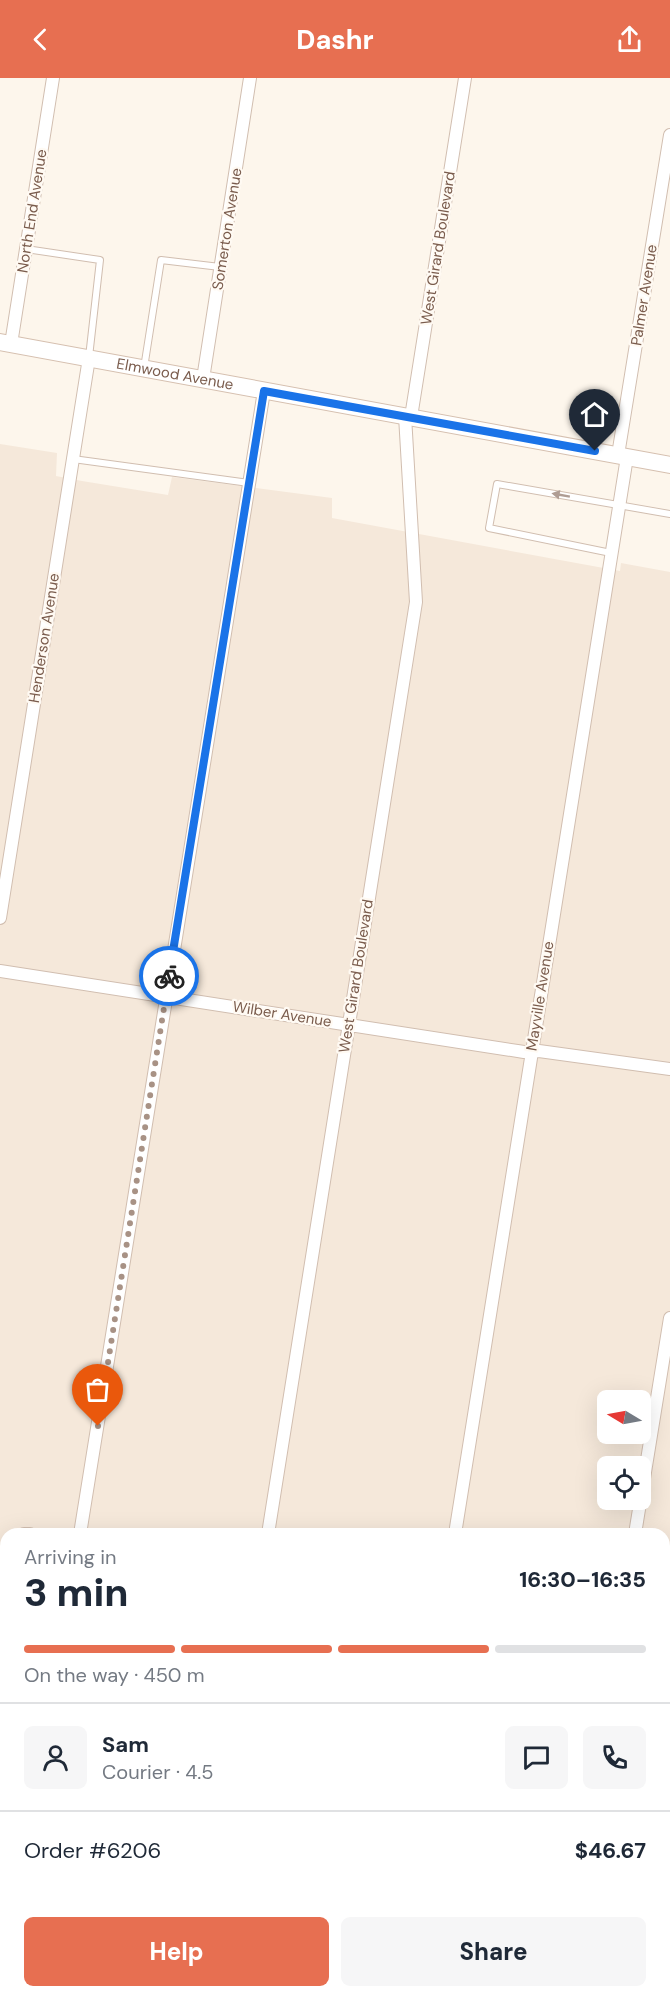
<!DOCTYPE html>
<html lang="en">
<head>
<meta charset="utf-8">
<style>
	:root { --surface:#fff; --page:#f6f6f7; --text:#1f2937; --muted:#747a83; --line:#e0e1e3; --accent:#e76f51 }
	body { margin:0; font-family:"DM Sans",sans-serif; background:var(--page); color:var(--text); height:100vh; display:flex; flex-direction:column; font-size:22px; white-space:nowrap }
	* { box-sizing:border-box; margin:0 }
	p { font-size:20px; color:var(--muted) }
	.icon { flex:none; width:33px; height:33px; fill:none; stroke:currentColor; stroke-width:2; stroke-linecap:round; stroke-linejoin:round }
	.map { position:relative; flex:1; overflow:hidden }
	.drawer { position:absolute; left:0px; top:1450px; width:670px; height:470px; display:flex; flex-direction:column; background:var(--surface); border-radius:18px 18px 0 0; box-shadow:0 6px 24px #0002 }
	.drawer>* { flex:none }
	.needle { width:39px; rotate:280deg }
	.fabs { position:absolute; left:597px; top:1312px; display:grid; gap:12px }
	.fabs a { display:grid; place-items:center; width:54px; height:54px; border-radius:9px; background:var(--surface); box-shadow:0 6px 24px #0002; font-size:30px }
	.pin { position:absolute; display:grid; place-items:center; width:51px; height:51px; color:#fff; margin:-62px -26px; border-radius:50% 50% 50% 0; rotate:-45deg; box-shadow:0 0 6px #0007 }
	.pin .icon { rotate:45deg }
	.courier { position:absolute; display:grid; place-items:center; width:60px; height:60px; margin:-30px; border:4px solid #1a73e8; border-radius:50%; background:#fff; color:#222; box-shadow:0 2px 8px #0007 }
	.summary em { font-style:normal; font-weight:800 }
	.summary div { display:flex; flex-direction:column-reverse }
	.summary { display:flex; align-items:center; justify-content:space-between; height:102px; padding:0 24px }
	h1 { font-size:39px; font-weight:800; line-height:45px }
	.bar { display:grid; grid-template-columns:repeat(4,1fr); gap:9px 6px; align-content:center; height:72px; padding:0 24px }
	.bar i { height:8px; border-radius:4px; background:var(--line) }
	.bar .current { background:var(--accent) }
	.bar p { grid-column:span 4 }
	.line { display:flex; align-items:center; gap:15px; padding:0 24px; border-top:2px solid var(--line) }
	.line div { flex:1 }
	.round { display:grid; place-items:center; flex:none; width:63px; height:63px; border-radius:9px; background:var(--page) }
	.action { display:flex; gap:12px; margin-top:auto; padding:12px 24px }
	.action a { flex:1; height:69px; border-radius:9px; background:var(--accent); color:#fff; font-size:24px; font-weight:800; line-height:69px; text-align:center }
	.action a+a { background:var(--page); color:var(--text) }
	header { display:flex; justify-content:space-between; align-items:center; height:78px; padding:0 24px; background:var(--accent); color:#fff; font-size:27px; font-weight:800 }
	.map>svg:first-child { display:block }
	.residential { fill:#f5e8da; fill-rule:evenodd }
	.building { fill:url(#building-back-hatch); stroke:#e6bba3; stroke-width:1.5 }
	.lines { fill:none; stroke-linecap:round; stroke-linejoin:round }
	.lane-casing { stroke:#d1beb0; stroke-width:8 }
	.street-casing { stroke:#d1beb0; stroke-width:14 }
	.secondary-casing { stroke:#d6c0b0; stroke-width:18 }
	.lane { stroke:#fff; stroke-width:6 }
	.street { stroke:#fff; stroke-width:12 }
	.secondary { stroke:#fff; stroke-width:16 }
	.oneway { fill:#af9d94 }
	.done { stroke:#a89285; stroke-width:6; stroke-dasharray:0 10.8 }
	.route { stroke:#1a73e8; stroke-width:8 }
	.labels { text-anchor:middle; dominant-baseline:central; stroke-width:4.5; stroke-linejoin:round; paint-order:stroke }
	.street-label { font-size:15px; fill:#7a5c4d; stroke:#fffaf3 }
</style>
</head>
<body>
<header><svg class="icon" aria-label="back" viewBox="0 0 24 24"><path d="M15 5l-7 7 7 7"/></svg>Dashr<svg class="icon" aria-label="share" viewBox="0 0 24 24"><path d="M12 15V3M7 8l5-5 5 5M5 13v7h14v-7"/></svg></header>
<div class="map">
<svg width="670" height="1919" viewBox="0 0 670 1919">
	<defs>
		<pattern id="building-back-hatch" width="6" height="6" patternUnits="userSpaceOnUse" patternTransform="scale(1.5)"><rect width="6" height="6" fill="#f3d5c3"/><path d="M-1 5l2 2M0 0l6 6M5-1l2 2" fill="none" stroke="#cab0a1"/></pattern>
	</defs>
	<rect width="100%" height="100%" fill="#fdf6ec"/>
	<path class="residential" d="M0,366L57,375L56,398L82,403L168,417L172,399L332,420V440L620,493L621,485L670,494V1756L664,1755V1456H6V1572L0,1571ZM608,1323H640V1356H608ZM608,1389H640V1422H608Z"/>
	<path class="building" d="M0,1720L6,1721L1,1766L6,1767V1788L0,1826Z
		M664,1785L670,1786V1822L664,1821Z
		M257,1914H283V1919H256Z
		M289,1914H341L340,1919H304L289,1916Z"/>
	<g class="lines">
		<defs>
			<path id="lane" d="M26,171L100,182L89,279
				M144,290L161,182L220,189
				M73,381L249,405
				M611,475L489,450L497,406L670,436
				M0,1580L6,1579
				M596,1914L612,1919
				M244,1919L245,1914
				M529,1919L531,1914
				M639,1919L640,1914"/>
			<path id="street" d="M11,266L53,0
				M203,301L250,0
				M411,339L465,0
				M618,377L670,57
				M0,840L89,280
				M0,893L524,974L539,973L670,991
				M24,1456H30
				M80,1456L264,313
				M268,1456L416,524L405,338
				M455,1456L627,379
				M635,1456L670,1240
				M365,1919V1914"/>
			<g id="secondary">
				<path id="s1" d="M0,264L670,387"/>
				<path d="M0,1680L6,1682"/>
				<path d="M664,1885L670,1886"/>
			</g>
		</defs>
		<use href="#lane" class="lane-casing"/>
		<use href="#street" class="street-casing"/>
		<use href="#secondary" class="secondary-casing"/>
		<use href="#lane" class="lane"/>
		<use href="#street" class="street"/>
		<use href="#secondary" class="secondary"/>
	</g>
	<defs><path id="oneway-solid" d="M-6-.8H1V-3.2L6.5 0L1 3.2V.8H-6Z" transform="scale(1.5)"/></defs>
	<use class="oneway" href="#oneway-solid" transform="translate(561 417) rotate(-170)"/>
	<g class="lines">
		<path class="done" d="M98,1348L169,898"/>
		<path class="route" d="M169,898L264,313L595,373"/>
	</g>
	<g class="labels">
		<g class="street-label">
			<text transform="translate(32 133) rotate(-81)">North End Avenue</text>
			<text transform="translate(227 151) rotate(-81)">Somerton Avenue</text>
			<text transform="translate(438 170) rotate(-81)">West Girard Boulevard</text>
			<text transform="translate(644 217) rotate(-81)">Palmer Avenue</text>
			<text stroke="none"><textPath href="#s1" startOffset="178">Elmwood Avenue</textPath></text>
			<text transform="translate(44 560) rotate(-81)">Henderson Avenue</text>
			<text transform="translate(356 898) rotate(-81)">West Girard Boulevard</text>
			<text transform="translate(540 918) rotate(-81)">Mayville Avenue</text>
			<text transform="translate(282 936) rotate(9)">Wilber Avenue</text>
		</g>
	</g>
</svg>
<div class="fabs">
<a><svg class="needle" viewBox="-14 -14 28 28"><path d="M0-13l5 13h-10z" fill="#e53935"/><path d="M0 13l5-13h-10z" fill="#747a83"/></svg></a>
<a><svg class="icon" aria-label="locate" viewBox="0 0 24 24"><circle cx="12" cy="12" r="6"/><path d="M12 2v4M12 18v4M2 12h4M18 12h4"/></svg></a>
</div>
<div class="pin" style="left:98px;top:1348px;background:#ea580c"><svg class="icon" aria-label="bag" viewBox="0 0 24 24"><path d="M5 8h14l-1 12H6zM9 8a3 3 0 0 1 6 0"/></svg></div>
<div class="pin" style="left:595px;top:373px;background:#1f2937"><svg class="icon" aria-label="home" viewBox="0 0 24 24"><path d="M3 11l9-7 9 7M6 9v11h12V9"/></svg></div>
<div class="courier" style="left:169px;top:898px"><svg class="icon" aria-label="bike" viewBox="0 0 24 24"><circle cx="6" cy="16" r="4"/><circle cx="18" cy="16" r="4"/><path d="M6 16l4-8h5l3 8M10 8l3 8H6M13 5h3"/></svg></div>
<section class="drawer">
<div class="summary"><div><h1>3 min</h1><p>Arriving in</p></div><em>16:30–16:35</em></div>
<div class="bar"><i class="current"></i><i class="current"></i><i class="current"></i><i></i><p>On the way · 450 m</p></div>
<div class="line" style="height:108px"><a class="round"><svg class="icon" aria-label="person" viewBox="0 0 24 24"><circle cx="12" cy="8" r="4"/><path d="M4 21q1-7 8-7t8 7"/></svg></a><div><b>Sam</b><p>Courier · 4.5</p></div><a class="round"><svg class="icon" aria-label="chat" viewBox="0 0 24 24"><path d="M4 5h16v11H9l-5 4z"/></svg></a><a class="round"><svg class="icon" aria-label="phone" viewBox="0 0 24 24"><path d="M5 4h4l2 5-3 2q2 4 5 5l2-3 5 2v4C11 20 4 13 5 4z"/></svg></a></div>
<div class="line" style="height:78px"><div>Order #6206</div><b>$46.67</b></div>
<div class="action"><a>Help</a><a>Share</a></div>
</section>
</div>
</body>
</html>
